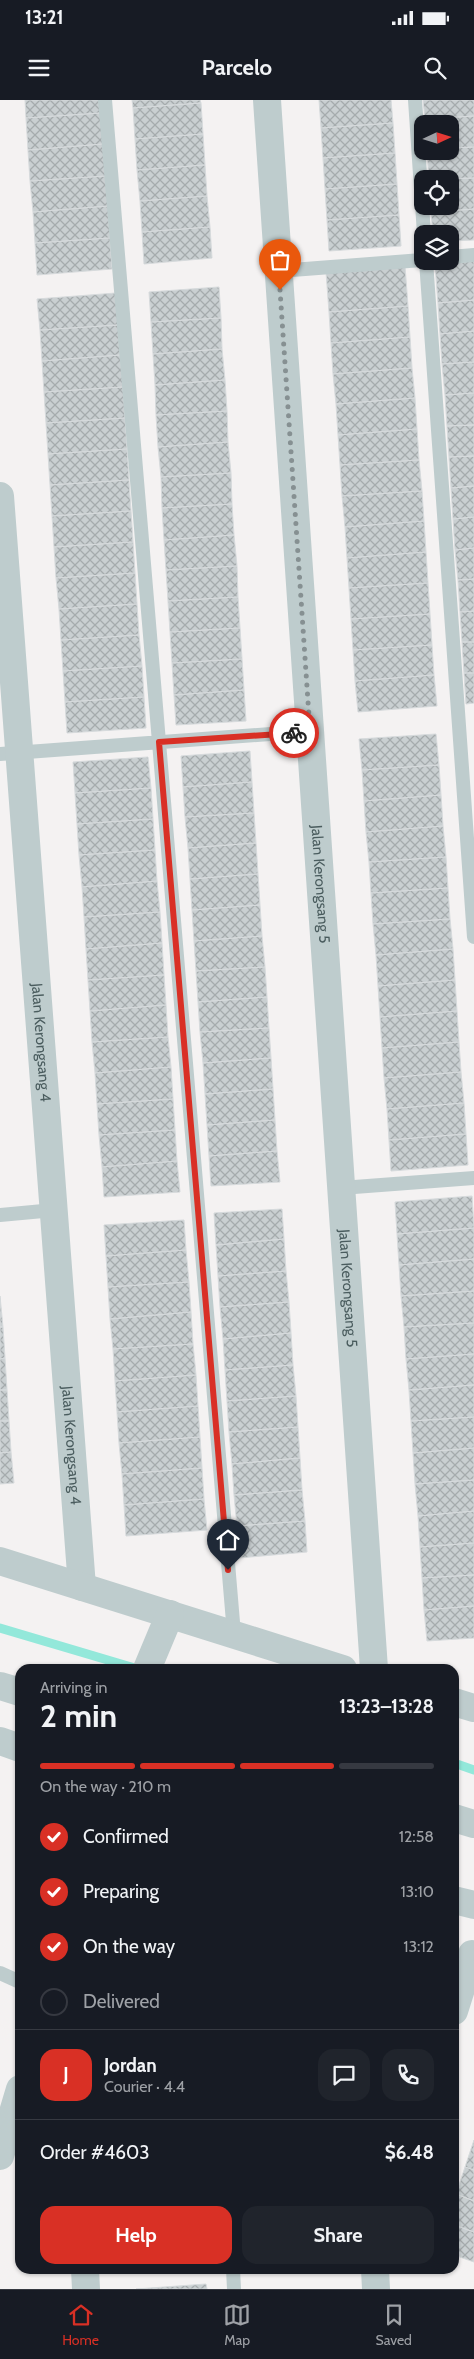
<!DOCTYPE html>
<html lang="en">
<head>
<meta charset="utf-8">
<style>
	:root { --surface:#171b24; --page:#20242c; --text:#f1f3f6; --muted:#9ea1a6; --line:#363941; --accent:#d93025 }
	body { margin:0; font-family:Cabin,sans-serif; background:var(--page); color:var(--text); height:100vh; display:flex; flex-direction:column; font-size:19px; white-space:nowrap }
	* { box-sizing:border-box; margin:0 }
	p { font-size:16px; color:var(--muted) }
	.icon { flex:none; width:28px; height:28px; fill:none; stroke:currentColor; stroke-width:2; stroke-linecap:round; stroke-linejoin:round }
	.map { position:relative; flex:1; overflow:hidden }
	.panel { position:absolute; left:15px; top:1564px; width:444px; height:610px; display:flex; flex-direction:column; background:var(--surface); border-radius:15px; box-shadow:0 1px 4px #0004 }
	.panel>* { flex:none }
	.needle { width:32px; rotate:86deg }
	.fabs { position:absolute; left:414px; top:15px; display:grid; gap:10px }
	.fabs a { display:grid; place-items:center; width:45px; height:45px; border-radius:10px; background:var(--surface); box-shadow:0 1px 4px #0004; font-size:25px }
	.pin { position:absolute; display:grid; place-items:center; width:42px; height:42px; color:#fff; margin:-51px -21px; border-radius:50% 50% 50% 0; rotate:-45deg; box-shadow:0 0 5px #0007 }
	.pin .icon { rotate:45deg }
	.courier { position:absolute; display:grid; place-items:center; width:50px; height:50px; margin:-25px; border:4px solid #d93025; border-radius:50%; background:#fff; color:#222; box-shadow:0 1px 6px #0007 }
	.head em { font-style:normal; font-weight:800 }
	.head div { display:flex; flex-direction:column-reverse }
	.head { display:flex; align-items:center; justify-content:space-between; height:85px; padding:0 25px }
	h1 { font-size:32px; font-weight:800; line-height:38px }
	.bar { display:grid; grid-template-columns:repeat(4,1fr); gap:8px 5px; align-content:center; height:60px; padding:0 25px }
	.bar i { height:6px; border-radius:4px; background:var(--line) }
	.bar .selected { background:var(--accent) }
	.bar p { grid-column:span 4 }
	.line { display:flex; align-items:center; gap:12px; padding:0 25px; border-top:1px solid var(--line) }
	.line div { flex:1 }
	.round { display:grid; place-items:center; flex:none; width:52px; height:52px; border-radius:15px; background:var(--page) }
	ol { padding:0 25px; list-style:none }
	li { display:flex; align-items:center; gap:15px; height:55px }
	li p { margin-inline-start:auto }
	li .icon { padding:5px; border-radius:50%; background:var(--accent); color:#fff; stroke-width:4 }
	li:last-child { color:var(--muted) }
	li i { width:28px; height:28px; border:2px solid var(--line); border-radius:50% }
	.action { display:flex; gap:10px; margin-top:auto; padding:10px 25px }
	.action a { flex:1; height:58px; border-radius:15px; background:var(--accent); color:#fff; font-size:20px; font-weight:800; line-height:58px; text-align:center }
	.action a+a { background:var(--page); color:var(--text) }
	.status { display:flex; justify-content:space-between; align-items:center; height:35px; padding:0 25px; background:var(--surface); direction:ltr }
	.status svg { height:14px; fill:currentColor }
	header { display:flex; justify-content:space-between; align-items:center; height:65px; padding:0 25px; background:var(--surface); font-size:22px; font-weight:800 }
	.tab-bar { display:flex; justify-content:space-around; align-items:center; height:70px; border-top:1px solid var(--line); background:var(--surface); font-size:14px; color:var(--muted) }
	.tab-bar a { display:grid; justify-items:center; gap:2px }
	.tab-bar .selected { color:var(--accent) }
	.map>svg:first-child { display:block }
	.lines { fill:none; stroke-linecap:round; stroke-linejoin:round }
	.stream { stroke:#93e8da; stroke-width:9 }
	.building { fill:url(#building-cross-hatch); stroke:#d6dadc }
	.service { stroke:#becccd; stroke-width:14 }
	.minor { stroke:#becccd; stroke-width:28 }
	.tertiary { stroke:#becccd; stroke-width:28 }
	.done { stroke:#869092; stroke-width:5; stroke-dasharray:0 9 }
	.route { stroke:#d93025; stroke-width:6 }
	.labels { text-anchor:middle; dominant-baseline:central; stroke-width:4.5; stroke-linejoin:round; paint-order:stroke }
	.street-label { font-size:15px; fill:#4a5c5e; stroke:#fff }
</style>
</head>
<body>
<div class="status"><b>13:21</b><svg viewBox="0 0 49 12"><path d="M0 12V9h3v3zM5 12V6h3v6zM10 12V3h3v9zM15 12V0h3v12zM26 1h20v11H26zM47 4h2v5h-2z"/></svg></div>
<header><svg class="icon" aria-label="menu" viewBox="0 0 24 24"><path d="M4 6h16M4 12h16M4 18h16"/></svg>Parcelo<svg class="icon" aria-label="search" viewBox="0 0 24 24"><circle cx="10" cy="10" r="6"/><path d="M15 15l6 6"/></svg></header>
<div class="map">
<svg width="474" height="2189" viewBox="0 0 474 2189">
	<defs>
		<pattern id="building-cross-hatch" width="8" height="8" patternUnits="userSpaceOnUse" patternTransform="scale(1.25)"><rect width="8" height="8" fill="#c9cfd1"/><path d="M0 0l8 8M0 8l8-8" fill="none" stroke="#a5abad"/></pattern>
	</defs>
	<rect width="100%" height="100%" fill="#f4f2f2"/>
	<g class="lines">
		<path class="stream" d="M0,1528L138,1569
			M454,1663L474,1670"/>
	</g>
	<path class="building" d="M25,0H100L101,13L26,18Z
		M132,0H200L201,3L133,8Z
		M319,0H391L393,23L321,28Z
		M423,0H474V16L425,19Z
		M201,3L203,34L135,39L133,8Z
		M101,13L103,44L28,50L26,18Z
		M474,16V47L450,48V24H425V19Z
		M393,23L395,53L323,58L321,28Z
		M203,34L205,65L137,70L135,39Z
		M103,44L106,76L30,81L28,50Z
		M474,47V78L429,79L427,51H450V48Z
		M395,53L397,84L325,89L323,58Z
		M205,65L207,96L140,101L137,70Z
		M106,76L108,106L33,112L30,81Z
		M474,78V109L431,112V106H450V79Z
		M397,84L399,115L327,120L325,89Z
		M207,96L210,127L142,132L140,101Z
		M108,106L110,138L35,143L33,112Z
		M474,109V140L450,141V134H433L431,112Z
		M399,115L401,146L329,151L327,120Z
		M210,127L212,158L144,164L142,132Z
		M110,138L112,169L37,175L35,143Z
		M474,161V200L438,203L435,164Z
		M405,166L408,206L329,212L326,172Z
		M219,187L221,218L151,222L149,192Z
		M116,193L118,225L40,230L37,199Z
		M474,200V231L440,234L438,203Z
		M408,206L410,237L331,243L329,212Z
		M221,218L222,249L153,254L151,222Z
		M118,225L120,255L42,261L40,230Z
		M474,231V262L442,264L440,234Z
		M410,237L412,268L333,274L331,243Z
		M222,249L225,280L155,285L153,254Z
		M120,255L123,287L44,292L42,261Z
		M474,262V293L445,295L442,264Z
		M412,268L415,298L336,304L333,274Z
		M225,280L227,311L156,315L155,285Z
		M123,287L125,318L46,323L44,292Z
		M474,293V325L447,326L445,295Z
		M415,298L417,329L338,335L336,304Z
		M227,311L228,342L158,347L156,315Z
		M125,318L127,349L48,354L46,323Z
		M474,325V356L449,357L447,326Z
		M417,329L419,360L340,365L338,335Z
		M228,342L231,373L161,377L158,347Z
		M127,349L129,380L50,385L48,354Z
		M474,356V386L451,388L449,357Z
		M419,360L422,391L342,396L340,365Z
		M231,373L232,404L162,408L161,377Z
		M129,380L131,411L52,416L50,385Z
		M474,386V417L453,419L451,388Z
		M422,391L424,421L345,427L342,396Z
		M232,404L234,435L164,440L162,408Z
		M131,411L133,442L54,447L52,416Z
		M474,417V448L455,450L453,419Z
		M424,421L426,452L347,458L345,427Z
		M234,435L237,466L166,470L164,440Z
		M133,442L135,473L56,478L54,447Z
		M474,448V479L458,480L455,450Z
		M426,452L428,483L349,488L347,458Z
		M237,466L238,497L168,501L166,470Z
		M135,473L137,504L59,509L56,478Z
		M474,479V511L460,512L458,480Z
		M428,483L430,514L351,519L349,488Z
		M238,497L240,528L170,532L168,501Z
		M137,504L139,535L61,540L59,509Z
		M474,511V542H462L460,512Z
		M430,514L432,545L353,550L351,519Z
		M240,528L242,559L172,563L170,532Z
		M139,535L142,566L63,571L61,540Z
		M462,542H474V573H464Z
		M432,545L434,575L355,581L353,550Z
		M242,559L244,590L174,595L172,563Z
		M142,566L144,597L65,602L63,571Z
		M464,573H474V603L466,604Z
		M434,575L437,606L358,612L355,581Z
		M244,590L246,621L176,625L174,595Z
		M144,597L146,628L67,633L65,602Z
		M436,634L439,665L362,670L359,639Z
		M250,651L252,682L183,687L181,656Z
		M148,657L151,688L75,693L73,662Z
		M439,665L441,695L364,701L362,670Z
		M252,682L254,713L185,717L183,687Z
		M151,688L153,719L77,724L75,693Z
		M441,695L443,726L366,732L364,701Z
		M254,713L256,743L188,748L185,717Z
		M153,719L155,750L79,755L77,724Z
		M443,726L446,757L369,762L366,732Z
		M256,743L258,774L190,779L188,748Z
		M155,750L157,781L82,787L79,755Z
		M446,757L448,788L371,793L369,762Z
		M258,774L260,805L192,810L190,779Z
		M157,781L160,812L84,817L82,787Z
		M448,788L450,819L373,824L371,793Z
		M260,805L262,836L194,841L192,810Z
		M160,812L162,843L86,849L84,817Z
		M450,819L453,849L376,855L373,824Z
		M262,836L265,867L196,871L194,841Z
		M162,843L164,875L88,880L86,849Z
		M453,849L455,880L378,886L376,855Z
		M265,867L267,897L198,902L196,871Z
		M164,875L166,905L90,911L88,880Z
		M455,880L457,911L380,917L378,886Z
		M267,897L269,928L200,932L198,902Z
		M166,905L168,937L92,942L90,911Z
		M457,911L459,942L382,948L380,917Z
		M269,928L271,958L203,963L200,932Z
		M168,937L171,967L95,973L92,942Z
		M459,942L461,972L384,978L382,948Z
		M271,958L273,989L205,994L203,963Z
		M171,967L173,999L97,1004L95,973Z
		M461,972L464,1003L387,1009L384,978Z
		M273,989L275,1020L207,1025L205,994Z
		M173,999L175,1030L99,1035L97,1004Z
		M464,1003L466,1034L389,1040L387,1009Z
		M275,1020L277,1051L209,1056L207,1025Z
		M175,1030L177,1061L102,1067L99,1035Z
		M466,1034L468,1065L391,1071L389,1040Z
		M277,1051L280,1082L211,1086L209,1056Z
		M177,1061L180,1092L104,1097L102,1067Z
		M472,1096L474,1128L397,1134L395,1102Z
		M282,1109L284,1139L216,1145L214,1113Z
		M184,1120L186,1150L106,1156L104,1125Z
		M474,1128V1159L399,1165L397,1134Z
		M284,1139L286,1171L218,1176L216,1145Z
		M186,1150L189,1182L108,1187L106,1156Z
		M474,1159V1191L401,1196L399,1165Z
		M286,1171L289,1202L220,1207L218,1176Z
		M189,1182L191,1212L110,1219L108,1187Z
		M474,1191V1223L404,1227L401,1196Z
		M0,1196L3,1227H0Z
		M289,1202L291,1233L223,1239L220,1207Z
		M191,1212L193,1244L113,1249L110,1219Z
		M474,1223V1254L406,1259L404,1227Z
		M0,1227H3L5,1258L0,1259Z
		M291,1233L293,1265L225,1270L223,1239Z
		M193,1244L196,1275L115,1281L113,1249Z
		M474,1254V1285L409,1290L406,1259Z
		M5,1258L7,1290H0V1259Z
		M293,1265L296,1296L227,1301L225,1270Z
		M196,1275L198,1306L117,1312L115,1281Z
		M474,1285V1317L411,1321L409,1290Z
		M0,1290H7L9,1321H0Z
		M296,1296L298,1327L229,1332L227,1301Z
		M198,1306L200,1337L119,1343L117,1312Z
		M474,1317V1348L413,1353L411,1321Z
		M0,1321H9L11,1352L0,1353Z
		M298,1327L300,1358L232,1364L229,1332Z
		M200,1337L202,1368L122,1374L119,1343Z
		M474,1348V1380L415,1384L413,1353Z
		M11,1352L14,1383L0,1384V1353Z
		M300,1358L302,1390L234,1395L232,1364Z
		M202,1368L204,1399L124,1405L122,1374Z
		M474,1380V1411L418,1416L415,1384Z
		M302,1390L305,1421L237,1426L234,1395Z
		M204,1399L207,1430L126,1436L124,1405Z
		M474,1411V1443L420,1447L418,1416Z
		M305,1421L307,1452L239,1458L237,1426Z
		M474,1443V1475L422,1478L420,1447Z
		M474,1475V1506L424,1510L422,1478Z
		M474,1506V1538L427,1541L424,1510Z
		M474,2040V2070L465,2067Z
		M465,2067L474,2070V2101L456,2094Z
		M456,2094L474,2101V2132L454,2125V2101Z
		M454,2125L474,2132V2162L454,2155Z
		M206,2184L207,2189H136Z"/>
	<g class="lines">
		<path class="service" d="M105,0L234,1534
			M415,0L424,134
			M450,157L474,155
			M426,161L474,837
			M279,171L422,160
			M0,654L310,631
			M341,1088L474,1078
			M0,1115L54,1110
			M0,1873L20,1882
			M233,2169L234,2189"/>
		<g class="minor">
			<path id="s1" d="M267,0L374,1569"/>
			<path id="s2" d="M0,396L82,1487"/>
			<path d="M0,1461L343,1569"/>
			<path d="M147,1569L170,1514"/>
			<path d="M454,1602L474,1608"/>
			<path d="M454,1911L472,1854"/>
			<path d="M0,2056L20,1989"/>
			<path d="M85,2169L86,2189"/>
			<path d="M375,2169L376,2189"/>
		</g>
		<path class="tertiary" d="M0,1586L20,1592
			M0,1641L20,1648
			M454,1718L474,1724
			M454,1800L474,1805"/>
	</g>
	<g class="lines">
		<path class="done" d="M280,190L310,631L294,633"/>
		<path class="route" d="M228,1470L159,642L294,633"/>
	</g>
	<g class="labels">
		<g class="street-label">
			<text stroke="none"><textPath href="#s1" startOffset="786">Jalan Kerongsang 5</textPath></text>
			<text stroke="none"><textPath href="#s2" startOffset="548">Jalan Kerongsang 4</textPath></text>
			<text stroke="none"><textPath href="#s1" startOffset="1191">Jalan Kerongsang 5</textPath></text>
			<text stroke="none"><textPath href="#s2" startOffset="952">Jalan Kerongsang 4</textPath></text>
		</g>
	</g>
</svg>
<div class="fabs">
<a><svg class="needle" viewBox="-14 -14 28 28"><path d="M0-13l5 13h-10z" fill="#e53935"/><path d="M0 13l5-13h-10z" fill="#9ea1a6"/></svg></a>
<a><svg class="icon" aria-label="locate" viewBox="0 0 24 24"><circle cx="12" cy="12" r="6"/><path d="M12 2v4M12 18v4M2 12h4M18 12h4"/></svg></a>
<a><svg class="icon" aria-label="layers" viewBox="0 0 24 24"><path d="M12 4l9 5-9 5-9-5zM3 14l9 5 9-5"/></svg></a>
</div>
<div class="pin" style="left:280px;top:190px;background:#ea580c"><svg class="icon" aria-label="bag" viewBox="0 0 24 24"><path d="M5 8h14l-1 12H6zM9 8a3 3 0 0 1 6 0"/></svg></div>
<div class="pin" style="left:228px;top:1470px;background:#1f2937"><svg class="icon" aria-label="home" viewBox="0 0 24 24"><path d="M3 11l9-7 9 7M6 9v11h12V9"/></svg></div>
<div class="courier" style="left:294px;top:633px"><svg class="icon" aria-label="bike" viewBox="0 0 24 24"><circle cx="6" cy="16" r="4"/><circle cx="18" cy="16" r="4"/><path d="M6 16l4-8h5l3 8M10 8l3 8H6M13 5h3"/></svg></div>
<section class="panel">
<div class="head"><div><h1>2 min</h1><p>Arriving in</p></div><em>13:23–13:28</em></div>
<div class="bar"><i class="selected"></i><i class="selected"></i><i class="selected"></i><i></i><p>On the way · 210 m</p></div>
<ol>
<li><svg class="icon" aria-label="check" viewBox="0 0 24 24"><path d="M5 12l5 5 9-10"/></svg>Confirmed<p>12:58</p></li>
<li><svg class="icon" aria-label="check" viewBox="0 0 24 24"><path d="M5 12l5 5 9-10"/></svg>Preparing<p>13:10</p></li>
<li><svg class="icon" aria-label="check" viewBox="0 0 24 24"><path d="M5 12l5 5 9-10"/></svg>On the way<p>13:12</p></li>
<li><i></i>Delivered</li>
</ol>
<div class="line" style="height:90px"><b class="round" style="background:var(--accent);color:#fff">J</b><div><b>Jordan</b><p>Courier · 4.4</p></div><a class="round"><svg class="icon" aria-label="chat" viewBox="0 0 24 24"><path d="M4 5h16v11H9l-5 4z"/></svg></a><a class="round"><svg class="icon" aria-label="phone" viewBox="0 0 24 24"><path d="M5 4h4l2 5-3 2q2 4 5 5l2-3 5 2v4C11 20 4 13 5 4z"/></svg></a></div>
<div class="line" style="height:65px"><div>Order #4603</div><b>$6.48</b></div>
<div class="action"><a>Help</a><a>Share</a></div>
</section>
</div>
<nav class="tab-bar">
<a class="selected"><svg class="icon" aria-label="home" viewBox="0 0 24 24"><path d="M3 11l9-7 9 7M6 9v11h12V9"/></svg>Home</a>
<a><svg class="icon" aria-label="map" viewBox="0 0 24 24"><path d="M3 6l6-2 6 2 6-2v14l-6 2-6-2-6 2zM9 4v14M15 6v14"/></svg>Map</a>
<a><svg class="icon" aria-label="saved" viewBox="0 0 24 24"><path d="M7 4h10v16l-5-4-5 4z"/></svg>Saved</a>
</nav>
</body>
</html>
